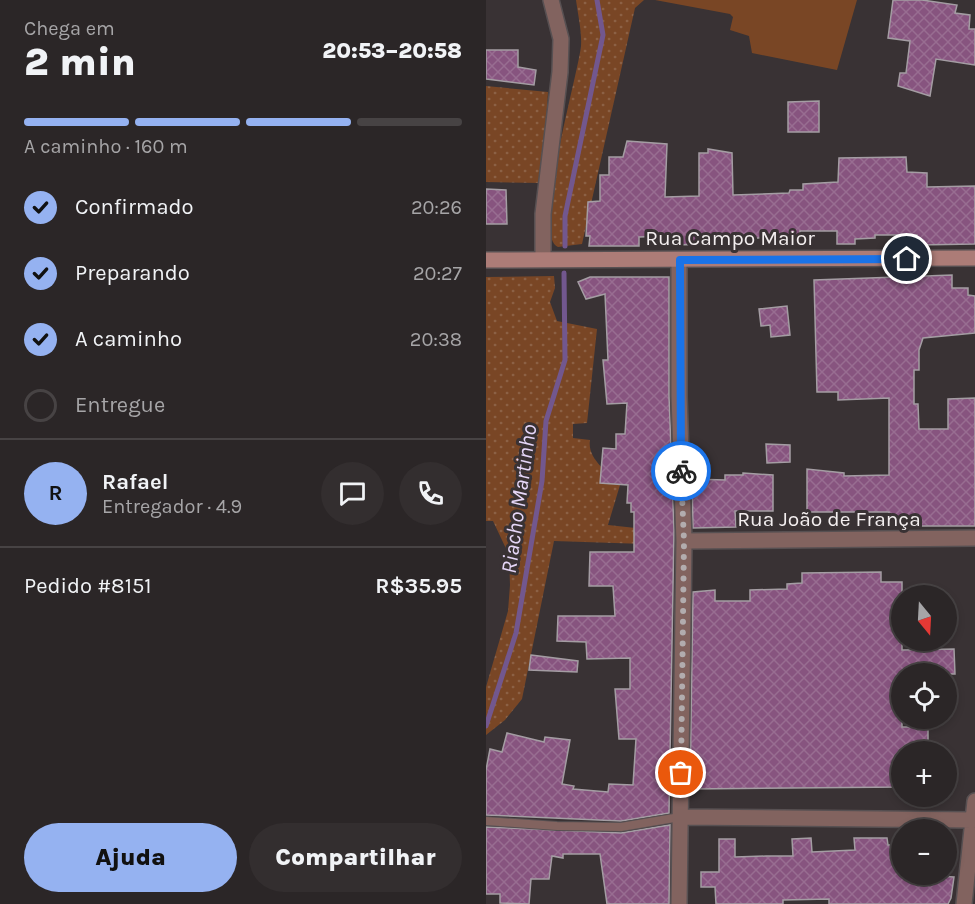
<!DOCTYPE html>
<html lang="pt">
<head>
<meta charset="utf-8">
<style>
	:root { --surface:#2b2627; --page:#332e2f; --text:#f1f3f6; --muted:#a6a5a7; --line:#474344; --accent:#95b2f1 }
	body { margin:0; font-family:Karla,sans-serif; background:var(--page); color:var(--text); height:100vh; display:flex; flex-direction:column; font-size:22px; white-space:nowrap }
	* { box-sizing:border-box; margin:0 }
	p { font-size:20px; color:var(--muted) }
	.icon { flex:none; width:33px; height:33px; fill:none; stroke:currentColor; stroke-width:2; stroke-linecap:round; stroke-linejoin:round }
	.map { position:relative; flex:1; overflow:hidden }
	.sheet { display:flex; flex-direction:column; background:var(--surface); width:486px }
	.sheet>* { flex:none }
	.needle { width:39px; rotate:162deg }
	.buttons { position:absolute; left:405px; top:585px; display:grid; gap:12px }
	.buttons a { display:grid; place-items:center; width:66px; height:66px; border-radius:50%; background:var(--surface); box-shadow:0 3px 9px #0003,0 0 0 2px var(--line); font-size:30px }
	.pin { position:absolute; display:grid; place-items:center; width:51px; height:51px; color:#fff; margin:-26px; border:3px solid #fff; border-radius:50%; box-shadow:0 2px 6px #0007 }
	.courier { position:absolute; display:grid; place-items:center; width:60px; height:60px; margin:-30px; border:4px solid #1a73e8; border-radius:50%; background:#fff; color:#222; box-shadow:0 2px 8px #0007 }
	.summary em { font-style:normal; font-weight:800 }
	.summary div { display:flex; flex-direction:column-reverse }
	.summary { display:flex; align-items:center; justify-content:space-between; height:102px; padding:0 24px }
	h1 { font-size:39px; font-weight:800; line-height:45px }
	.bar { display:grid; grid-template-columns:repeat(4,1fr); gap:9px 6px; align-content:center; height:72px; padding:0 24px }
	.bar i { height:8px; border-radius:4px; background:var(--line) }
	.bar .current { background:var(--accent) }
	.bar p { grid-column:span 4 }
	.line { display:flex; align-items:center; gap:15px; padding:0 24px; border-top:2px solid var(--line) }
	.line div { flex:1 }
	.round { display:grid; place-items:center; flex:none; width:63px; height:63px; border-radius:32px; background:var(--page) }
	ol { padding:0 24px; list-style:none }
	li { display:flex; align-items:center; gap:18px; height:66px }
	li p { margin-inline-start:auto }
	li .icon { padding:6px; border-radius:50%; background:var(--accent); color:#111; stroke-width:4 }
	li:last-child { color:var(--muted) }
	li i { width:33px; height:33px; border:3px solid var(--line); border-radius:50% }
	.action { display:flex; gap:12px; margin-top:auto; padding:12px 24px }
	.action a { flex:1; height:69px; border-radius:36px; background:var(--accent); color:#111; font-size:24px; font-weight:800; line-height:69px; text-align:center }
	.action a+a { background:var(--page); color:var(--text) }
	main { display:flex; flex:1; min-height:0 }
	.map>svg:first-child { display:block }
	.grass { fill:url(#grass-dots) }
	.green { fill:#794625 }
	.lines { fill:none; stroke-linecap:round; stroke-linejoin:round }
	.stream { stroke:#72578e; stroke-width:5 }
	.building { fill:url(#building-cross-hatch); stroke:#a49da3; stroke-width:1.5 }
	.lane-casing { stroke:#575052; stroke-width:10 }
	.street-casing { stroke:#575052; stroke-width:18 }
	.secondary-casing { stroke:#575052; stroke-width:18 }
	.lane { stroke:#82635f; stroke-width:8 }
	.street { stroke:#82635f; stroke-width:15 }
	.secondary { stroke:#ac7c77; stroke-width:15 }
	.done { stroke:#b2acae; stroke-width:6; stroke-dasharray:0 10.8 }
	.route { stroke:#1a73e8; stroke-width:8 }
	.labels { text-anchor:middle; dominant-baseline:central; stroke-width:6; stroke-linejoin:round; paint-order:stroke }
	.street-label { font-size:21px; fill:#f3eeef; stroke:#393234 }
	.water-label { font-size:22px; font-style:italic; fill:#e6d7f8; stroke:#393234 }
</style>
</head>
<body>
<main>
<section class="sheet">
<div class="summary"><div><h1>2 min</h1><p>Chega em</p></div><em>20:53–20:58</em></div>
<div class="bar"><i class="current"></i><i class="current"></i><i class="current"></i><i></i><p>A caminho · 160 m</p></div>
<ol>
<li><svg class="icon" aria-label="check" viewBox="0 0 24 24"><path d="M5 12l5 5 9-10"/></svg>Confirmado<p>20:26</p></li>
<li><svg class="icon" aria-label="check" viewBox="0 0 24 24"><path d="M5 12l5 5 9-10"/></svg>Preparando<p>20:27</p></li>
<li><svg class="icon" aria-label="check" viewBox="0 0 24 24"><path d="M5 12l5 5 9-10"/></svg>A caminho<p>20:38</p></li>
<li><i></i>Entregue</li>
</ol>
<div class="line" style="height:108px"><b class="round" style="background:var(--accent);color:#111">R</b><div><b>Rafael</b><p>Entregador · 4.9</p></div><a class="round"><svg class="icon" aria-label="chat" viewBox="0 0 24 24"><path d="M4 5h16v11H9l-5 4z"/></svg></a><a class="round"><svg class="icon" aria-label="phone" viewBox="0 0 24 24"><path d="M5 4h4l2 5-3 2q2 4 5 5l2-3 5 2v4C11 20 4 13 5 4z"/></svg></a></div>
<div class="line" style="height:78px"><div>Pedido #8151</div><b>R$35.95</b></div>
<div class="action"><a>Ajuda</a><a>Compartilhar</a></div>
</section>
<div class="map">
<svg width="489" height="904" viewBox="0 0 489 904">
	<defs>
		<pattern id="grass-dots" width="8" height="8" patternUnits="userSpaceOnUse" patternTransform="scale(1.5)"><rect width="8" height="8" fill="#794625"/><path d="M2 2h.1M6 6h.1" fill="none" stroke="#8c6145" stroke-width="1.8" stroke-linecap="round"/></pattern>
		<pattern id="building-cross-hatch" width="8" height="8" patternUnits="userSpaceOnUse" patternTransform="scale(1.5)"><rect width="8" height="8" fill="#87547f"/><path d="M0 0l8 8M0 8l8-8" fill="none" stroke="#986d91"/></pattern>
	</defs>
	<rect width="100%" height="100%" fill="#393234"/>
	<path class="grass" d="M90,0H158L149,8L96,244L72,247C45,237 92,75 95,46C96,32 92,15 90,0Z
		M0,86L62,92L56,183L0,182Z
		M68,276L69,288L64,302L71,321L111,329L101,423L87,424V438L104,440C101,459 122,472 134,485L122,525L159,529V544L68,541L36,699L19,720L0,735V687L22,611L24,585L23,555L7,521H0V277Z"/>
	<path class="green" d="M169,0H371L351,70L266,53L263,36L244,30L247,17L244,14Z"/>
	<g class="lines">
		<path class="stream" d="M79,246V216L117,35L111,0
			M0,726L30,633L56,481L60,421L79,360L78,273"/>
	</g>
	<path class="building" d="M407,0H436L471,5L469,13L484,15L483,29H489V65L450,59L444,96L412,86L414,73H420L424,41L402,38Z
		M0,50H32V67L50,70L48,85L0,79Z
		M333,101V132H302V102Z
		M141,141L181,144L179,197L213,196V153H222V149L246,153L247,195L303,193L304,190H317V184L352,182L353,158L420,157L421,172L441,173V187L489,186V244L431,245V235H389V238L369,239V244H351V231H314V236L248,239V244L181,245V236L153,237V246H103L104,236H100L102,202L114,201V175H123V157H137Z
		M0,189L20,190L21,224H0Z
		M466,275V288H482V295L489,296V333L437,338L433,350V370H428V404H432L433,429H462V399L489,398V526H403V512H321V469L358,473V476L403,475V398L352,400V392H331L328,280Z
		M104,277H183V396L188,530L183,813L135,821L0,815V770L4,749L16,752L21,733L58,742L59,737L84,740L76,784L88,786L87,789L122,792L123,784L147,785L150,739H133L129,689H144V658L101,659L100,642L71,641L72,616H129L127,586H103L104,552H148V512H145V503H141L142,485L114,483L117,448L130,449V434H139L141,403L121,404L117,360H122L119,294L100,299L92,282Z
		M301,306L304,335L285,337L284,325L275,326L273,309Z
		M280,444L304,445V462L281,463Z
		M257,473L287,475V511H249L250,527L207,528L206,479L239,480V475H257Z
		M395,572V582H416V650L468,649L469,674H416V727H442V752H416V787L204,789L207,592L229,590V601H264V590L301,589V584L316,583V573Z
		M45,655L92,661L91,672L43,670Z
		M184,825L183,904H121L114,854H77V858L66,856L63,879H45L43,904L14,903V894H0V827L135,833Z
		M325,838L326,852L369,850L368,838H401L402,845H416V874L468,877L465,898L462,904H343V899L297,900V904H230L229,887H215V872H233V839H249V857L280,856H307L306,839Z"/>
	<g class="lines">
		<defs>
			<path id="lane" d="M0,821L71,826L135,827L194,817"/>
			<path id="street" d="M57,259V214L74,72L75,39L65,0
				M198,541L489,538
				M194,817L486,820
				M193,904L198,541L193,396V260
				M478,904L489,801"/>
			<path id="secondary" d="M0,260L489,258"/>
		</defs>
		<use href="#lane" class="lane-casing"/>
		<use href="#street" class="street-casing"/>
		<use href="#secondary" class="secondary-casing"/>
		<use href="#lane" class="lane"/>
		<use href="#street" class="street"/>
		<use href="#secondary" class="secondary"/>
	</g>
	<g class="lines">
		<path class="done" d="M195,773L198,541L195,471"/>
		<path class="route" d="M195,471L194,260L421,259"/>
	</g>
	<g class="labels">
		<g class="street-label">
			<text x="244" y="238">Rua Campo Maior</text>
			<text x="343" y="519">Rua João de França</text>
		</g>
		<g class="water-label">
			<text transform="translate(33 499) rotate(-82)">Riacho Martinho</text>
		</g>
	</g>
</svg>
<div class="buttons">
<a><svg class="needle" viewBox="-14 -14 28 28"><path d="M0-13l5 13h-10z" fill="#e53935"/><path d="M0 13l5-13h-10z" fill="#a6a5a7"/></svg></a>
<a><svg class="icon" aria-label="locate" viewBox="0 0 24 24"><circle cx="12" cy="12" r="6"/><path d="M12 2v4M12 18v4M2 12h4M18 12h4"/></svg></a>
<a>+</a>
<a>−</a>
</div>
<div class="pin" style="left:195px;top:773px;background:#ea580c"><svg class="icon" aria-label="bag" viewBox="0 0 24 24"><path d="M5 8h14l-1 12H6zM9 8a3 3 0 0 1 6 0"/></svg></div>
<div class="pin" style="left:421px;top:259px;background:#1f2937"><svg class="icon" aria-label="home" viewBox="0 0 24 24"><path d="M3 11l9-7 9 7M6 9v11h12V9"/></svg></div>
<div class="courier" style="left:195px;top:471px"><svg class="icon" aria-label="bike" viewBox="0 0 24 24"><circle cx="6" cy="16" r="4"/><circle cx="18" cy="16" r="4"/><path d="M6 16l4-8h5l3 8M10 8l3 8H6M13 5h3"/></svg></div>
</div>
</main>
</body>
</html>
